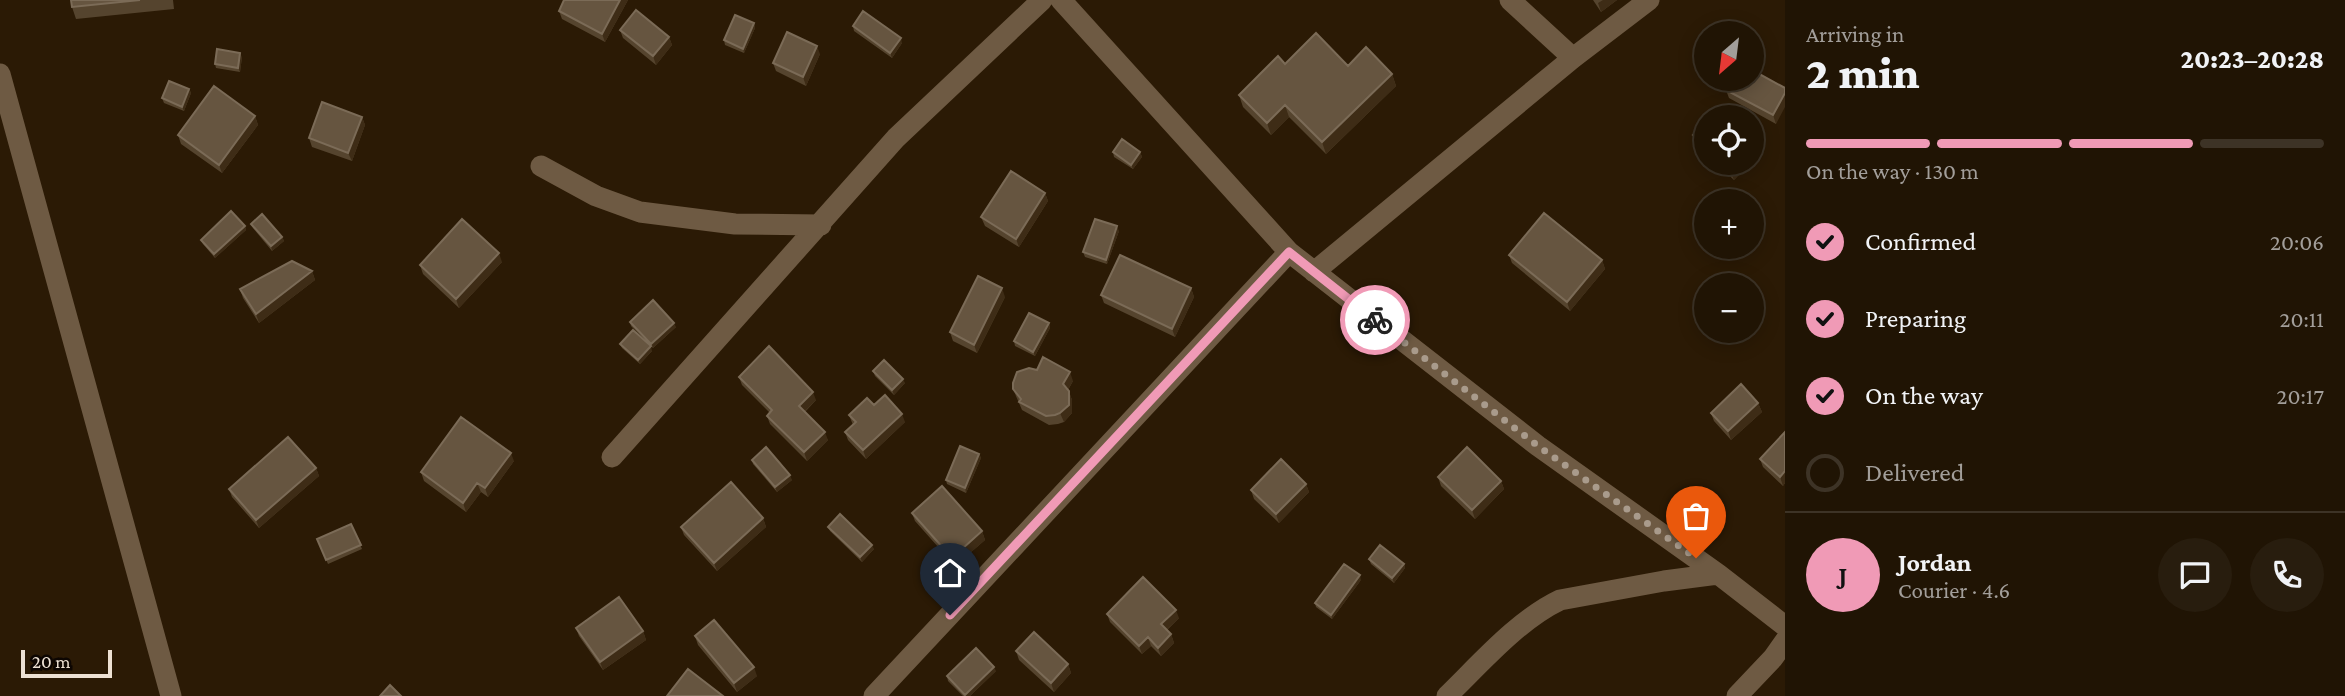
<!DOCTYPE html>
<html lang="en">
<head>
<meta charset="utf-8">
<style>
	:root { --surface:#201404; --page:#281d0e; --text:#f1f3f6; --muted:#a29e9a; --line:#3d3326; --accent:#f09ab6 }
	body { margin:0; font-family:"Crimson Pro",serif; background:var(--page); color:var(--text); height:100vh; display:flex; flex-direction:column; font-size:26px; white-space:nowrap }
	* { box-sizing:border-box; margin:0 }
	p { font-size:23px; color:var(--muted) }
	.icon { flex:none; width:38px; height:38px; fill:none; stroke:currentColor; stroke-width:2; stroke-linecap:round; stroke-linejoin:round }
	.map { position:relative; flex:1; overflow:hidden }
	.side { display:flex; flex-direction:column; background:var(--surface); width:560px }
	.side>* { flex:none }
	.needle { width:46px; rotate:208deg }
	.fabs { position:absolute; left:1694px; top:21px; display:grid; gap:14px }
	.fabs a { display:grid; place-items:center; width:70px; height:70px; border-radius:50%; background:var(--surface); box-shadow:0 4px 18px #0003,0 0 0 2px var(--line); font-size:35px }
	.scale { position:absolute; left:21px; bottom:18px; width:91px; box-sizing:border-box; padding-left:7px; border:4px solid #ede1d4; border-top:0; font-size:19px; line-height:24px; white-space:nowrap; color:#ede1d4; -webkit-text-stroke:5px #0d0602; paint-order:stroke }
	.pin { position:absolute; display:grid; place-items:center; width:60px; height:60px; color:#fff; margin:-72px -30px; border-radius:50% 50% 50% 0; rotate:-45deg; box-shadow:0 0 7px #0007 }
	.pin .icon { rotate:45deg }
	.courier { position:absolute; display:grid; place-items:center; width:70px; height:70px; margin:-35px; border:5px solid #f09ab6; border-radius:50%; background:#fff; color:#222; box-shadow:0 2px 9px #0007 }
	.overview em { font-style:normal; font-weight:800 }
	.overview div { display:flex; flex-direction:column-reverse }
	.overview { display:flex; align-items:center; justify-content:space-between; height:119px; padding:0 21px }
	h1 { font-size:46px; font-weight:800; line-height:52px }
	.bar { display:grid; grid-template-columns:repeat(4,1fr); gap:10px 7px; align-content:center; height:84px; padding:0 21px }
	.bar i { height:9px; border-radius:5px; background:var(--line) }
	.bar .current { background:var(--accent) }
	.bar p { grid-column:span 4 }
	.line { display:flex; align-items:center; gap:18px; padding:0 21px; border-top:2px solid var(--line) }
	.line div { flex:1 }
	.round { display:grid; place-items:center; flex:none; width:74px; height:74px; border-radius:37px; background:var(--page) }
	ol { padding:0 21px; list-style:none }
	li { display:flex; align-items:center; gap:21px; height:77px }
	li p { margin-inline-start:auto }
	li .icon { padding:7px; border-radius:50%; background:var(--accent); color:#111; stroke-width:4 }
	li:last-child { color:var(--muted) }
	li i { width:38px; height:38px; border:4px solid var(--line); border-radius:50% }
	main { display:flex; flex:1; min-height:0 }
	.map>svg:first-child { display:block }
	.lines { fill:none; stroke-linecap:round; stroke-linejoin:round }
	.minor { stroke:#6e5a43; stroke-width:21 }
	.wall { fill:#55442e }
	.shaded-wall { fill:#3e2c16 }
	.building { fill:#665540; stroke:#7b6b57; stroke-width:2 }
	.done { stroke:#a99b8c; stroke-width:7; stroke-dasharray:0 12.6 }
	.route { stroke:#f09ab6; stroke-width:9 }
</style>
</head>
<body>
<main>
<div class="map">
<svg width="1785" height="696" viewBox="0 0 1785 696">
	<rect width="100%" height="100%" fill="#2b1a05"/>
	<g class="lines">
		<path class="minor" d="M1061,0L1289,252L1538,446L1718,574L1785,626
			M1510,0L1573,58
			M0,74L171,696
			M541,166L596,196L640,212L735,224L821,225
			M1314,272L1573,58L1649,0
			M612,457L896,138L1042,0
			M874,696L1289,252
			M1447,696C1480,664 1518,620 1560,600L1664,581L1718,574
			M1737,696L1773,658L1785,641"/>
	</g>
	<path class="wall" d="M71,0H173L174,9L76,19L72,7Z
		M564,0H628L605,42L562,19L559,11Z
		M1593,0H1617L1601,12Z
		M754,23L755,28L744,53L725,45L724,40Z
		M853,26L902,43L892,58L854,31Z
		M620,30L669,37L672,45L656,65L623,38Z
		M820,54L806,86L776,71L773,63Z
		M242,57L240,72L216,68L215,64Z
		M1285,64L1348,66L1392,74L1396,86L1326,154L1289,117L1271,135L1243,107L1239,95Z
		M1785,88L1776,124L1729,98L1726,90Z
		M189,89L191,93L184,111L164,103L162,98Z
		M255,116L258,125L222,173L181,144L178,135Z
		M362,117L365,125L352,161L312,147L309,138Z
		M1706,122V154L1696,144L1693,135Z
		M1113,152H1140L1142,157L1133,169L1114,157Z
		M1716,163H1750L1734,180Z
		M1045,193L1048,201L1019,247L985,226L981,217Z
		M251,224L282,237L284,241L272,251L253,228Z
		M245,226L246,230L215,258L203,244L201,240Z
		M1119,231L1107,264L1085,257L1083,252Z
		M1509,255L1602,260L1605,269L1570,311L1512,263Z
		M502,262L459,308L423,274L420,265Z
		M312,271L315,280L259,323L243,298L240,289Z
		M1191,288L1194,297L1175,337L1104,303L1101,295Z
		M1005,297L977,353L953,341L950,332Z
		M630,322L676,327L653,348L631,326Z
		M1049,323L1050,328L1035,356L1015,346L1014,341Z
		M620,344L652,351L640,364L622,348Z
		M873,371L905,383L894,395L875,376Z
		M739,377L816,400L805,412L828,440L807,461L770,424L767,416L770,413L742,385Z
		M1073,381L1068,390L1072,400V413L1064,422L1058,424L1049,425L1022,410L1013,389Z
		M1758,403L1762,412L1731,440L1714,421L1711,413Z
		M874,405L905,422L866,459L848,440L845,432L853,425L849,415Z
		M1785,432V483L1783,486L1763,467L1760,459Z
		M979,454L981,458L966,493L947,484L946,480Z
		M752,460L792,480L777,492L753,464Z
		M514,461L488,497L481,492L466,512L424,481L421,472Z
		M316,468L319,476L259,528L232,497L229,489Z
		M1438,477L1501,481L1504,489L1475,519L1441,486Z
		M1306,484L1309,492L1279,523L1254,499L1251,490Z
		M912,513L982,531L985,540L955,566L915,521Z
		M763,518L766,527L717,571L684,535L681,527Z
		M351,524L362,549L328,564L317,539Z
		M828,527L874,549L862,562L830,531Z
		M1369,559L1404,564L1405,568L1394,583L1371,564Z
		M1361,580L1332,619L1316,607L1315,603Z
		M1107,614L1179,618L1167,630L1171,634L1174,643L1161,656L1151,646L1142,654L1110,622Z
		M576,628L643,631L646,640L603,670L579,636Z
		M695,636L757,676L737,692L698,645Z
		M1016,651L1068,664L1071,673L1054,692L1019,660Z
		M996,671L970,696H963L948,681L947,676Z"/>
	<path class="shaded-wall" d="M620,0H628L605,42L602,34Z
		M1603,0H1617L1601,12L1598,3Z
		M754,23L755,28L744,53L743,49Z
		M669,37L672,45L656,65L653,56Z
		M901,38L902,43L892,58L890,53Z
		M817,46L820,54L806,86L803,77Z
		M240,53L242,57L240,72L238,68Z
		M1392,74L1396,86L1326,154L1322,142Z
		M189,89L191,93L184,111L182,107Z
		M1785,93V107L1776,124L1773,115Z
		M1285,105L1289,117L1271,135L1267,123Z
		M255,116L258,125L222,173L219,165Z
		M362,117L365,125L352,161L348,153Z
		M1140,152L1142,157L1133,169L1131,165Z
		M1739,163H1750L1734,180L1730,171Z
		M1045,193L1048,201L1019,247L1016,239Z
		M245,226L246,230L215,258L214,254Z
		M1117,226L1119,231L1107,264L1106,260Z
		M282,237L284,241L272,251L271,246Z
		M499,253L502,262L459,308L456,299Z
		M1602,260L1605,269L1570,311L1567,302Z
		M312,271L315,280L259,323L256,314Z
		M1002,288L1005,297L977,353L974,345Z
		M1191,288L1194,297L1175,337L1172,329Z
		M674,323L676,327L653,348L651,344Z
		M1049,323L1050,328L1035,356L1033,352Z
		M651,346L652,351L640,364L638,360Z
		M1070,372L1073,381L1066,393L1063,384Z
		M903,379L905,383L894,395L892,390Z
		M1069,391L1072,400V413L1064,422L1060,413Z
		M813,392L816,400L802,414L799,406Z
		M1758,403L1762,412L1731,440L1728,431Z
		M902,414L905,422L866,459L863,450Z
		M825,432L828,440L807,461L804,452Z
		M511,453L514,461L488,497L485,488Z
		M979,454L981,458L966,493L965,488Z
		M316,468L319,476L259,528L256,520Z
		M1785,471V483L1783,486L1780,477Z
		M790,475L792,480L777,492L775,487Z
		M1501,481L1504,489L1475,519L1472,510Z
		M477,483L481,492L466,512L463,503Z
		M1306,484L1309,492L1279,523L1276,514Z
		M763,518L766,527L717,571L714,563Z
		M982,531L985,540L955,566L952,558Z
		M872,545L874,549L862,562L860,557Z
		M1404,564L1405,568L1394,583L1392,578Z
		M1360,575L1361,580L1332,619L1331,615Z
		M1176,610L1179,618L1164,632L1161,624Z
		M643,631L646,640L603,670L600,662Z
		M1171,634L1174,643L1161,656L1158,648Z
		M1148,637L1151,646L1142,654L1139,646Z
		M1068,664L1071,673L1054,692L1051,683Z
		M754,667L757,676L737,692L734,683Z
		M994,667L996,671L970,696H965V695Z"/>
	<path class="building" d="M71,0H140L72,7Z
		M564,0H620L602,34L559,11Z
		M636,10L669,37L653,56L620,30Z
		M863,11L901,38L890,53L853,26Z
		M735,15L754,23L743,49L724,40Z
		M787,32L817,46L803,77L773,63Z
		M1316,33L1348,66L1366,47L1392,74L1322,142L1285,105L1267,123L1239,95L1278,56L1285,64Z
		M217,49L240,53L238,68L215,64Z
		M1752,70L1785,88V93L1773,115L1726,90L1732,79H1752Z
		M169,81L189,89L182,107L162,98Z
		M214,86L255,116L219,165L178,135Z
		M322,102L362,117L348,153L309,138Z
		M1706,122V148L1693,135Z
		M1122,139L1140,152L1131,165L1113,152Z
		M1722,163H1739L1730,171Z
		M1011,171L1045,193L1016,239L981,217Z
		M231,211L245,226L214,254L201,240Z
		M1544,213L1602,260L1567,302L1509,255Z
		M262,214L282,237L271,246L251,224Z
		M462,219L499,253L456,299L420,265Z
		M1095,219L1117,226L1106,260L1083,252Z
		M1120,255L1191,288L1172,329L1101,295Z
		M292,261L312,271L256,314L240,289Z
		M978,276L1002,288L974,345L950,332Z
		M653,300L674,323L651,344L630,322Z
		M1029,313L1049,323L1033,352L1014,341Z
		M633,330L651,346L638,360L620,344Z
		M769,346L813,392L799,406L825,432L804,452L767,416L772,410L739,377Z
		M1043,357L1070,372L1063,384L1069,391V405L1060,413L1055,415L1046,416L1019,402L1021,399L1013,389V383L1017,372L1029,368L1037,370Z
		M884,360L903,379L892,390L873,371Z
		M1741,384L1758,403L1728,431L1711,413Z
		M885,395L902,414L863,450L845,432L856,422L849,415L867,398L874,405Z
		M461,417L511,453L485,488L477,483L463,503L421,472Z
		M1785,432V471L1780,477L1760,459Z
		M288,437L316,468L256,520L229,489Z
		M960,446L979,454L965,488L946,480Z
		M766,447L790,475L775,487L752,460Z
		M1467,447L1501,481L1472,510L1438,477Z
		M1281,459L1306,484L1276,514L1251,490Z
		M731,482L763,518L714,563L681,527Z
		M942,486L982,531L952,558L912,513Z
		M840,514L872,545L860,557L828,527Z
		M351,524L361,545L326,560L317,539Z
		M1380,545L1404,564L1392,578L1369,559Z
		M1344,564L1360,575L1331,615L1315,603Z
		M1143,577L1176,610L1161,624L1171,634L1158,648L1148,637L1139,646L1107,614Z
		M619,597L643,631L600,662L576,628Z
		M714,620L754,667L734,683L695,636Z
		M1034,632L1068,664L1051,683L1016,651Z
		M976,648L994,667L965,695L947,676Z
		M688,669L723,696H667Z
		M390,685L401,696H380Z"/>
	<g class="lines">
		<path class="done" d="M1375,320L1538,446L1696,558"/>
		<path class="route" d="M950,615L1289,252L1375,320"/>
	</g>
</svg>
<div class="fabs">
<a><svg class="needle" viewBox="-14 -14 28 28"><path d="M0-13l5 13h-10z" fill="#e53935"/><path d="M0 13l5-13h-10z" fill="#a29e9a"/></svg></a>
<a><svg class="icon" aria-label="locate" viewBox="0 0 24 24"><circle cx="12" cy="12" r="6"/><path d="M12 2v4M12 18v4M2 12h4M18 12h4"/></svg></a>
<a>+</a>
<a>−</a>
</div>
<div class="scale">20 m</div>
<div class="pin" style="left:1696px;top:558px;background:#ea580c"><svg class="icon" aria-label="bag" viewBox="0 0 24 24"><path d="M5 8h14l-1 12H6zM9 8a3 3 0 0 1 6 0"/></svg></div>
<div class="pin" style="left:950px;top:615px;background:#1f2937"><svg class="icon" aria-label="home" viewBox="0 0 24 24"><path d="M3 11l9-7 9 7M6 9v11h12V9"/></svg></div>
<div class="courier" style="left:1375px;top:320px"><svg class="icon" aria-label="bike" viewBox="0 0 24 24"><circle cx="6" cy="16" r="4"/><circle cx="18" cy="16" r="4"/><path d="M6 16l4-8h5l3 8M10 8l3 8H6M13 5h3"/></svg></div>
</div>
<section class="side">
<div class="overview"><div><h1>2 min</h1><p>Arriving in</p></div><em>20:23–20:28</em></div>
<div class="bar"><i class="current"></i><i class="current"></i><i class="current"></i><i></i><p>On the way · 130 m</p></div>
<ol>
<li><svg class="icon" aria-label="check" viewBox="0 0 24 24"><path d="M5 12l5 5 9-10"/></svg>Confirmed<p>20:06</p></li>
<li><svg class="icon" aria-label="check" viewBox="0 0 24 24"><path d="M5 12l5 5 9-10"/></svg>Preparing<p>20:11</p></li>
<li><svg class="icon" aria-label="check" viewBox="0 0 24 24"><path d="M5 12l5 5 9-10"/></svg>On the way<p>20:17</p></li>
<li><i></i>Delivered</li>
</ol>
<div class="line" style="height:126px"><b class="round" style="background:var(--accent);color:#111">J</b><div><b>Jordan</b><p>Courier · 4.6</p></div><a class="round"><svg class="icon" aria-label="chat" viewBox="0 0 24 24"><path d="M4 5h16v11H9l-5 4z"/></svg></a><a class="round"><svg class="icon" aria-label="phone" viewBox="0 0 24 24"><path d="M5 4h4l2 5-3 2q2 4 5 5l2-3 5 2v4C11 20 4 13 5 4z"/></svg></a></div>
</section>
</main>
</body>
</html>
